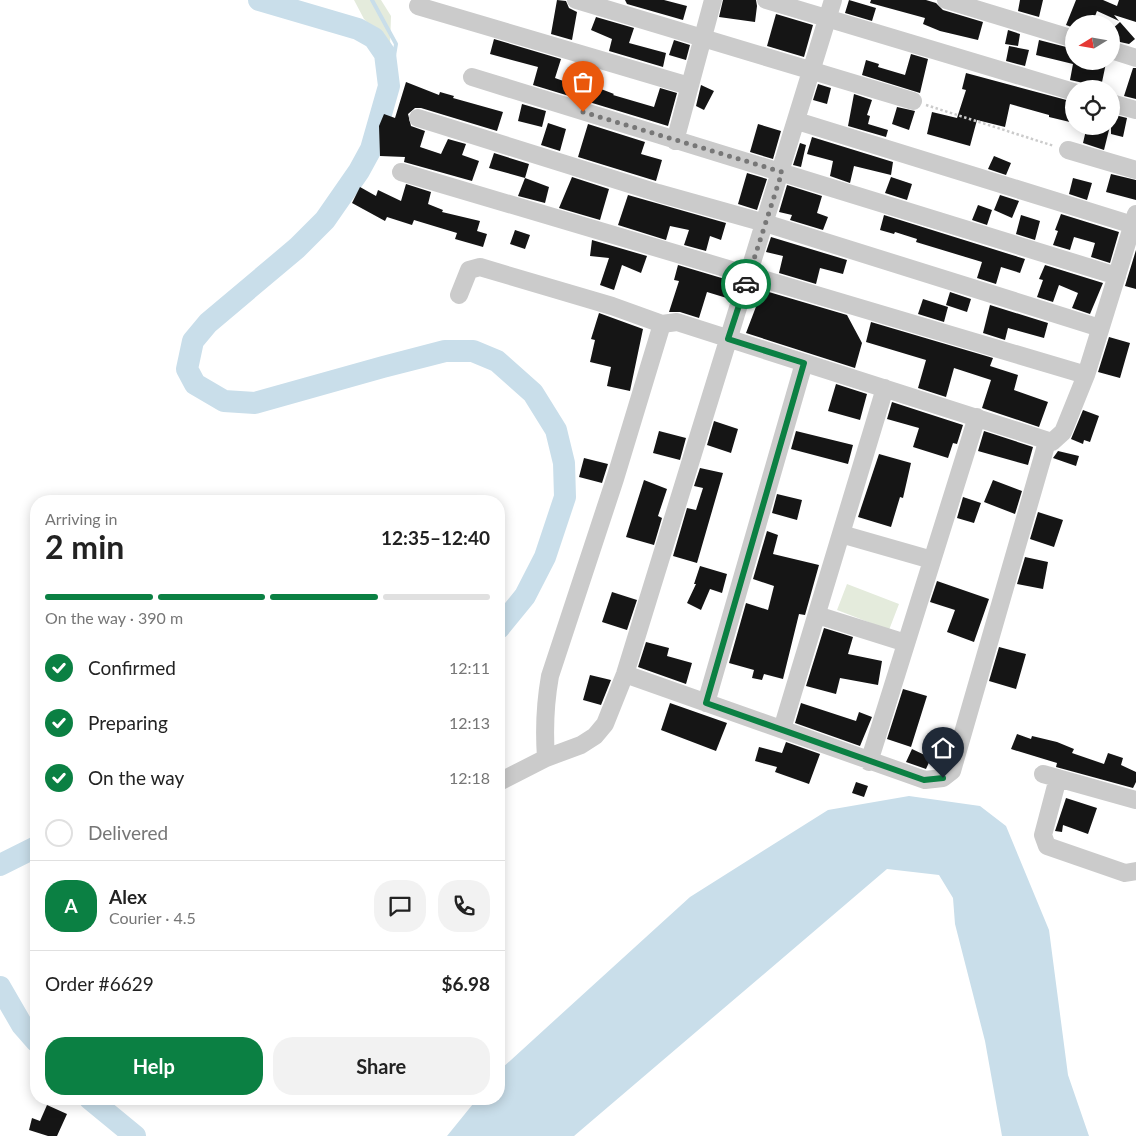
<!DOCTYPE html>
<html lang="en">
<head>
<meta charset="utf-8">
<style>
	:root { --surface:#fff; --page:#f2f2f2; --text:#222; --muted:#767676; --line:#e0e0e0; --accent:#0b8043 }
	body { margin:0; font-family:Lato,sans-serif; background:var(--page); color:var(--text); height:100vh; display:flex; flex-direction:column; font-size:19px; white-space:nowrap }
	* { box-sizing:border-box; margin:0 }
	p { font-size:16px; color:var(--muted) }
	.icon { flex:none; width:28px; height:28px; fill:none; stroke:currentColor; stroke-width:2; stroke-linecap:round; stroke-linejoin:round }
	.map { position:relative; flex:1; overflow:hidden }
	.side { position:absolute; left:30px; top:495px; width:475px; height:610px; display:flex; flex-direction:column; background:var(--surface); border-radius:20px; box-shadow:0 2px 12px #0003 }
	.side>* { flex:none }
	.needle { width:32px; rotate:259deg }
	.controls { position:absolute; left:1065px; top:15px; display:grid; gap:10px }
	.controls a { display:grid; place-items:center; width:55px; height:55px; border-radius:50%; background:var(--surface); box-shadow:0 2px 12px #0003; font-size:25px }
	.pin { position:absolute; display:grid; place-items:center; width:42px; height:42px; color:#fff; margin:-51px -21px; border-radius:50% 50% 50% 0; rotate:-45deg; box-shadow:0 0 5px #0007 }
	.pin .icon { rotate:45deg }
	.courier { position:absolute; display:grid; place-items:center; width:50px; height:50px; margin:-25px; border:4px solid #0b8043; border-radius:50%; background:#fff; color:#222; box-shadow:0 1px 6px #0007 }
	.overview em { font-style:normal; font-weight:700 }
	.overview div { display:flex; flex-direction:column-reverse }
	.overview { display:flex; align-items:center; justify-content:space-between; height:85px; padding:0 15px }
	h1 { font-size:32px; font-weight:700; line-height:38px }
	.bar { display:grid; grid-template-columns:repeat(4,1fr); gap:8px 5px; align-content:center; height:60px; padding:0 15px }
	.bar i { height:6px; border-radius:4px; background:var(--line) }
	.bar .on { background:var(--accent) }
	.bar p { grid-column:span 4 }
	.line { display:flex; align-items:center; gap:12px; padding:0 15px; border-top:1px solid var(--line) }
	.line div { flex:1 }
	.round { display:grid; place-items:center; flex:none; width:52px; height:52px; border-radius:20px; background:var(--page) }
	ol { padding:0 15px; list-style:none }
	li { display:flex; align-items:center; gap:15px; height:55px }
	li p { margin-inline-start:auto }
	li .icon { padding:5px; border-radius:50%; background:var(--accent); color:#fff; stroke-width:4 }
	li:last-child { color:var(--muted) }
	li i { width:28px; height:28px; border:2px solid var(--line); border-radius:50% }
	.primary-button { display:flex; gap:10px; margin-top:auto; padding:10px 15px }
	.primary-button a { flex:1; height:58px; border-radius:20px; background:var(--accent); color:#fff; font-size:20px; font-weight:700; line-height:58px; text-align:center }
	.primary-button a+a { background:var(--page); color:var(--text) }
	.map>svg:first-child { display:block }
	.green { fill:#e4ebdc }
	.water { fill:#c9deea }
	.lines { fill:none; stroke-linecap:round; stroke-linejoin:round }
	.stream { stroke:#c9deea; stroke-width:4 }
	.river { stroke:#c9deea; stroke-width:22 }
	.building { fill:#151515 }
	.path { stroke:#cbcbcb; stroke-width:2.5; stroke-dasharray:2.5 2.5; stroke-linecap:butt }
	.minor { stroke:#cbcbcb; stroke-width:18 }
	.done { stroke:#777; stroke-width:5; stroke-dasharray:0 9 }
	.route { stroke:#0b8043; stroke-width:6 }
</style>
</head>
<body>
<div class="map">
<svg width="1136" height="1136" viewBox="0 0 1136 1136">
	<rect width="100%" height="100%" fill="#fff"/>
	<path class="green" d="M354,0H381L391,16L390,46L364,19Z
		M847,584L899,604L889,630L837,610Z"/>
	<path class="water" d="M909,796L980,806L1006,826L1049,930L1068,1075L1089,1136H1002L985,1041L955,924L953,898L939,875L887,869L574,1136H447L477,1099H499V1072L501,1069L690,897L828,810Z"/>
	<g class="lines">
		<path class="stream" d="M372,0L396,44L389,86"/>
		<path class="river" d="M259,0L358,29L374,38L385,54L389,86L371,149L359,171L325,220L297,248L208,323L193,341L187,369L195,384L224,401L255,403L383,367L445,351H473L497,361L533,393L556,430L564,463L565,497L545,557L525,596L499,628
			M0,865L36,847
			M0,987L22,1025L36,1041
			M90,1099L135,1136"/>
	</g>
	<path class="building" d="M557,0L566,1L569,8L577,12L572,40L551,34Z
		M625,0H664L687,6L683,20L627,4Z
		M723,0H756L757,6L755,22L719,17Z
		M849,0L876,8L872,21L845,13Z
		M871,0H926L936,3L943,10L983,22L978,40L940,31L923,24L925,18L870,3Z
		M1020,0H1043L1039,17L1018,11Z
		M1076,0H1103L1117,6L1119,0H1136V22L1114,15L1119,21L1097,11L1092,24H1074V28L1066,25Z
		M776,14L813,25L804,57L767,46Z
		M596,17L634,28L629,43L666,53L663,67L609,51L612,39L591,30Z
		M1120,22L1135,39L1129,44L1111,40V30Z
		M1008,30L1020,34L1018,46L1005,44Z
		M494,39L561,59L555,78L583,88L584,86L600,92L601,89L614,94L613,95L654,107L660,88L677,93L668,126L533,85L538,67L490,54Z
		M674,40L690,45L686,60L669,55Z
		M1039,40L1074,49V61L1106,63L1101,87L1070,80L1073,64L1036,55Z
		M1009,46L1029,50L1025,66L1006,61Z
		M911,54L928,59L920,93L862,75L866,60L879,64L878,67L905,75Z
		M1133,68H1136V99L1124,96Z
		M966,73L1074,102V123L1049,117V115L1010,104L1005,127L977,120L970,146L927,134L932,112L957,118L966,90L962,89Z
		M406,82L439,95L440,92L454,96L453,98L503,112L497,131L421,108H415L408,114L411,126L425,131L420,147L441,154L448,139L466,144L462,155L479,161L472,181L404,162L405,157L380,156L379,126L384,114L395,118Z
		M818,84L831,88L827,104L813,100Z
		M701,85L714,91L704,110L696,106Z
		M854,94L872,100L867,115L870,116L868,124L888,130L886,137L848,126Z
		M522,104L546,111L542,127L518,121Z
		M897,107L915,111L909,130L892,124Z
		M1111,114L1127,118L1123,137L1111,134Z
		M548,123L566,129L560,151L541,145Z
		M588,124L645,142L641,154L662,160L656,181L578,157Z
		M758,124L781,131L773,159L750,152Z
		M1098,126H1110L1104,150L1083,143L1086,130L1096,133Z
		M812,137L893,162L891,175L854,166L850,183L830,176L833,161L807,154Z
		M800,143L806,145L801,167L793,165Z
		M494,153L529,164L525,178L489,168Z
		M994,156L1011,163L1006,175L988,169Z
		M747,173L767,179L757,210L738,204Z
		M1111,174L1136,180V200L1106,192Z
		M572,177L609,189L600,220L559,208Z
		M891,177L912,184L907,200L885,193Z
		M525,178L549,187L545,203L518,196Z
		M1073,178L1092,183L1087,200L1069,194Z
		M406,184L431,192L428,204L443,210L442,212L480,221L477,231L487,234L483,247L455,239L457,233L414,220L412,225L387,217L385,221L352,203L360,187L376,196L378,190L401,201Z
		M787,185L822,196L817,213L828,217L823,230L790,220L792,215L779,212Z
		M628,195L726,223L721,240L710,236L706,251L684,245L689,230L670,226L666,240L618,225Z
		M1000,195L1019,201L1012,218L994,210Z
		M978,205L992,210L987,225L972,220Z
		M1061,214L1119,232L1110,263L1091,257L1095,243L1074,237L1070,250L1053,245L1058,231L1055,230Z
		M884,215L1025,259L1020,273L1001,267L996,284L977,278L982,262L916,242L917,239L895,232L894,234L880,230Z
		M1021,215L1040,221L1035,240L1016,234Z
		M515,230L530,235L525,249L510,244Z
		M771,237L847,260L843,274L820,268L816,284L779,273L783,256L766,252Z
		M592,240L647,256L641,273L622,265L614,290L600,285L609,258L590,256Z
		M1136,250V289L1125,286Z
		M678,265L735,282L730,299L707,292L699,318L680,312H669L679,281L674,280Z
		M1045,265L1103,283L1090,314L1072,308L1078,293L1059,285L1053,302L1037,297L1043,280L1039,279Z
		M755,288L847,315L862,343L855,368L746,333L757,304L751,302Z
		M950,292L971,299L967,312L946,305Z
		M923,299L948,307L944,322L918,314Z
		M990,305L1048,323L1044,338L1008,328L1005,340L983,333Z
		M599,313L643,329L630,391L607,386L611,367L590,362L595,340L591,339Z
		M871,322L993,358L990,366L1018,375L1014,390L1048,402L1039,427L982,408L991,380L954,368L946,397L918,388L926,360L866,342Z
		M1109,337L1130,343L1120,378L1098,372Z
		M836,384L867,394L860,420L828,411Z
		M892,402L963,425L957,444L953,443L948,458L913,447L919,428L887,419Z
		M1083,410L1099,416L1090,442L1084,440L1083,444L1071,439Z
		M714,421L738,429L731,453L707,445Z
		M659,431L686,438L680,460L653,453Z
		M796,431L853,445L848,464L791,449Z
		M984,431L1033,447L1028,465L978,451Z
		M1058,451L1079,456L1076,466L1053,458Z
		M879,454L911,463L903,498L900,497L891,527L858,517Z
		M584,458L608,464L602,483L579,477Z
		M700,468L723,473L697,563L673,556L687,508L696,510L703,488L694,486Z
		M644,480L667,489L658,516L662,518L654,545L626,537Z
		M993,480L1022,491L1015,514L984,502Z
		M777,494L802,500L797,520L772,513Z
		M963,497L981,503L974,523L957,518Z
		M1038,512L1063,520L1054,547L1030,539Z
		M767,531L778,535L773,554L819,565L805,615L799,614L783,679L764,674L762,680L752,678L754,670L729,663L746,603L768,610L774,586L753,579Z
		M1025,557L1048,562L1043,589L1017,584Z
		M700,566L727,574L722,593L710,589L701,610L687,603L696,584H694Z
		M937,581L989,599L974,642L947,632L955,610L930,602Z
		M612,592L637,600L627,630L602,622Z
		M824,628L853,637L848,654L882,661L878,685L840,678L836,694L806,686Z
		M646,642L669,648L667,656L692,663L686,684L638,667Z
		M999,647L1026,654L1016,689L989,681Z
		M590,675L611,680L601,705L583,700Z
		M903,689L927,696L911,747L887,739Z
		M670,703L727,723L716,751L661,730Z
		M801,703L856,721L859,712L872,717L860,746L795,723Z
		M1017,734L1031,739L1032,736L1057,742L1074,749L1072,753L1104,764L1108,753L1123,758L1121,765L1136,772V782L1133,788L1056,767L1057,763L1011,749Z
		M786,742L820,754L809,784L775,772L777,767L755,761L759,747L782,753Z
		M912,749L931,758L926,769L906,762Z
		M856,782L868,786L864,797L852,793Z
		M1066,798L1097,808L1088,834L1063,825L1062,832L1055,831Z
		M47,1105L67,1114L57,1136H48L29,1130L32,1118L40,1121Z"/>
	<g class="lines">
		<path class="path" d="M926,105L1054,146"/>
		<path class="minor" d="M576,0L913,101
			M766,0L1074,92
			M946,0L1074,39
			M418,6L689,86
			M1111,50L1136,58
			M472,77L1117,276
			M1111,103L1136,110
			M418,118L658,193L765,223L1100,328
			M797,121L1133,225
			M675,141L713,0
			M1068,150L1136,170
			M401,172L1086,375
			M459,295L469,270L480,267L612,306L662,324L677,322L1052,442L1063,432L1086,375L1136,214
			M841,534L932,560
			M817,615L906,643
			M625,674L925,780L943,778L952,771L1047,442
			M706,703L804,363
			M782,729L885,388
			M546,758C544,730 545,704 550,676L615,479L662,324
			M869,762L977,417
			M1043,774L1136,800
			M1058,778L1043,835L1047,846L1125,873L1136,871
			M499,782L546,758L581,745L595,736L605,724L625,674L833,0"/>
	</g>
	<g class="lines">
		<path class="done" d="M583,112L782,172L746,284"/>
		<path class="route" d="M746,284L728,339L804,363L706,703L924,780L943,778"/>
	</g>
</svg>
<div class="controls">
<a><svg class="needle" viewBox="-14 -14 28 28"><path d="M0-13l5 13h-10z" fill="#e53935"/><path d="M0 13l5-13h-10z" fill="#767676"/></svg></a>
<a><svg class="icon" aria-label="locate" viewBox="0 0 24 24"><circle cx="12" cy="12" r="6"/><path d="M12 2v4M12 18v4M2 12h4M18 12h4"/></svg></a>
</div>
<div class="pin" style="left:583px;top:112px;background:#ea580c"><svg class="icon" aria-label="bag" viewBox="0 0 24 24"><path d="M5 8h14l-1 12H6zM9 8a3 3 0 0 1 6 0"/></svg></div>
<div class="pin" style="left:943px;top:778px;background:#1f2937"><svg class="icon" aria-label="home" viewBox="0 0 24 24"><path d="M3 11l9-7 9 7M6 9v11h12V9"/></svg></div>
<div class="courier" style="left:746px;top:284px"><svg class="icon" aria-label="car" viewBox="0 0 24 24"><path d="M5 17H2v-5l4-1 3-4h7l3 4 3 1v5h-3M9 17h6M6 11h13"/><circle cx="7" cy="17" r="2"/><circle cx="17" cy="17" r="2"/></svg></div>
<section class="side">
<div class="overview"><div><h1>2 min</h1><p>Arriving in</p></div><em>12:35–12:40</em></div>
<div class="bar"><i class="on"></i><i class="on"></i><i class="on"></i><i></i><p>On the way · 390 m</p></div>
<ol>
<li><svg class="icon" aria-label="check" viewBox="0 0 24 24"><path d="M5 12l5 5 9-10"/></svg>Confirmed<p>12:11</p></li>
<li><svg class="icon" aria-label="check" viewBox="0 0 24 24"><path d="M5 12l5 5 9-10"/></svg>Preparing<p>12:13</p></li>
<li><svg class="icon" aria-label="check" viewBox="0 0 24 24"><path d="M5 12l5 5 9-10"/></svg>On the way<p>12:18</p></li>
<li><i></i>Delivered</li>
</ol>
<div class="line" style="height:90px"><b class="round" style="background:var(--accent);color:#fff">A</b><div><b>Alex</b><p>Courier · 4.5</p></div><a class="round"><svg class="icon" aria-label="chat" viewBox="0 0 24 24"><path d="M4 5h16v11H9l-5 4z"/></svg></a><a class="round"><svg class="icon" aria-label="phone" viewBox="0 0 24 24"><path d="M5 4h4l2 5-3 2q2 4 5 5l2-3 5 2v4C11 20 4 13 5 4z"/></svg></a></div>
<div class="line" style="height:65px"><div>Order #6629</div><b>$6.98</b></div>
<div class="primary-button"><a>Help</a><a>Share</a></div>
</section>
</div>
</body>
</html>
